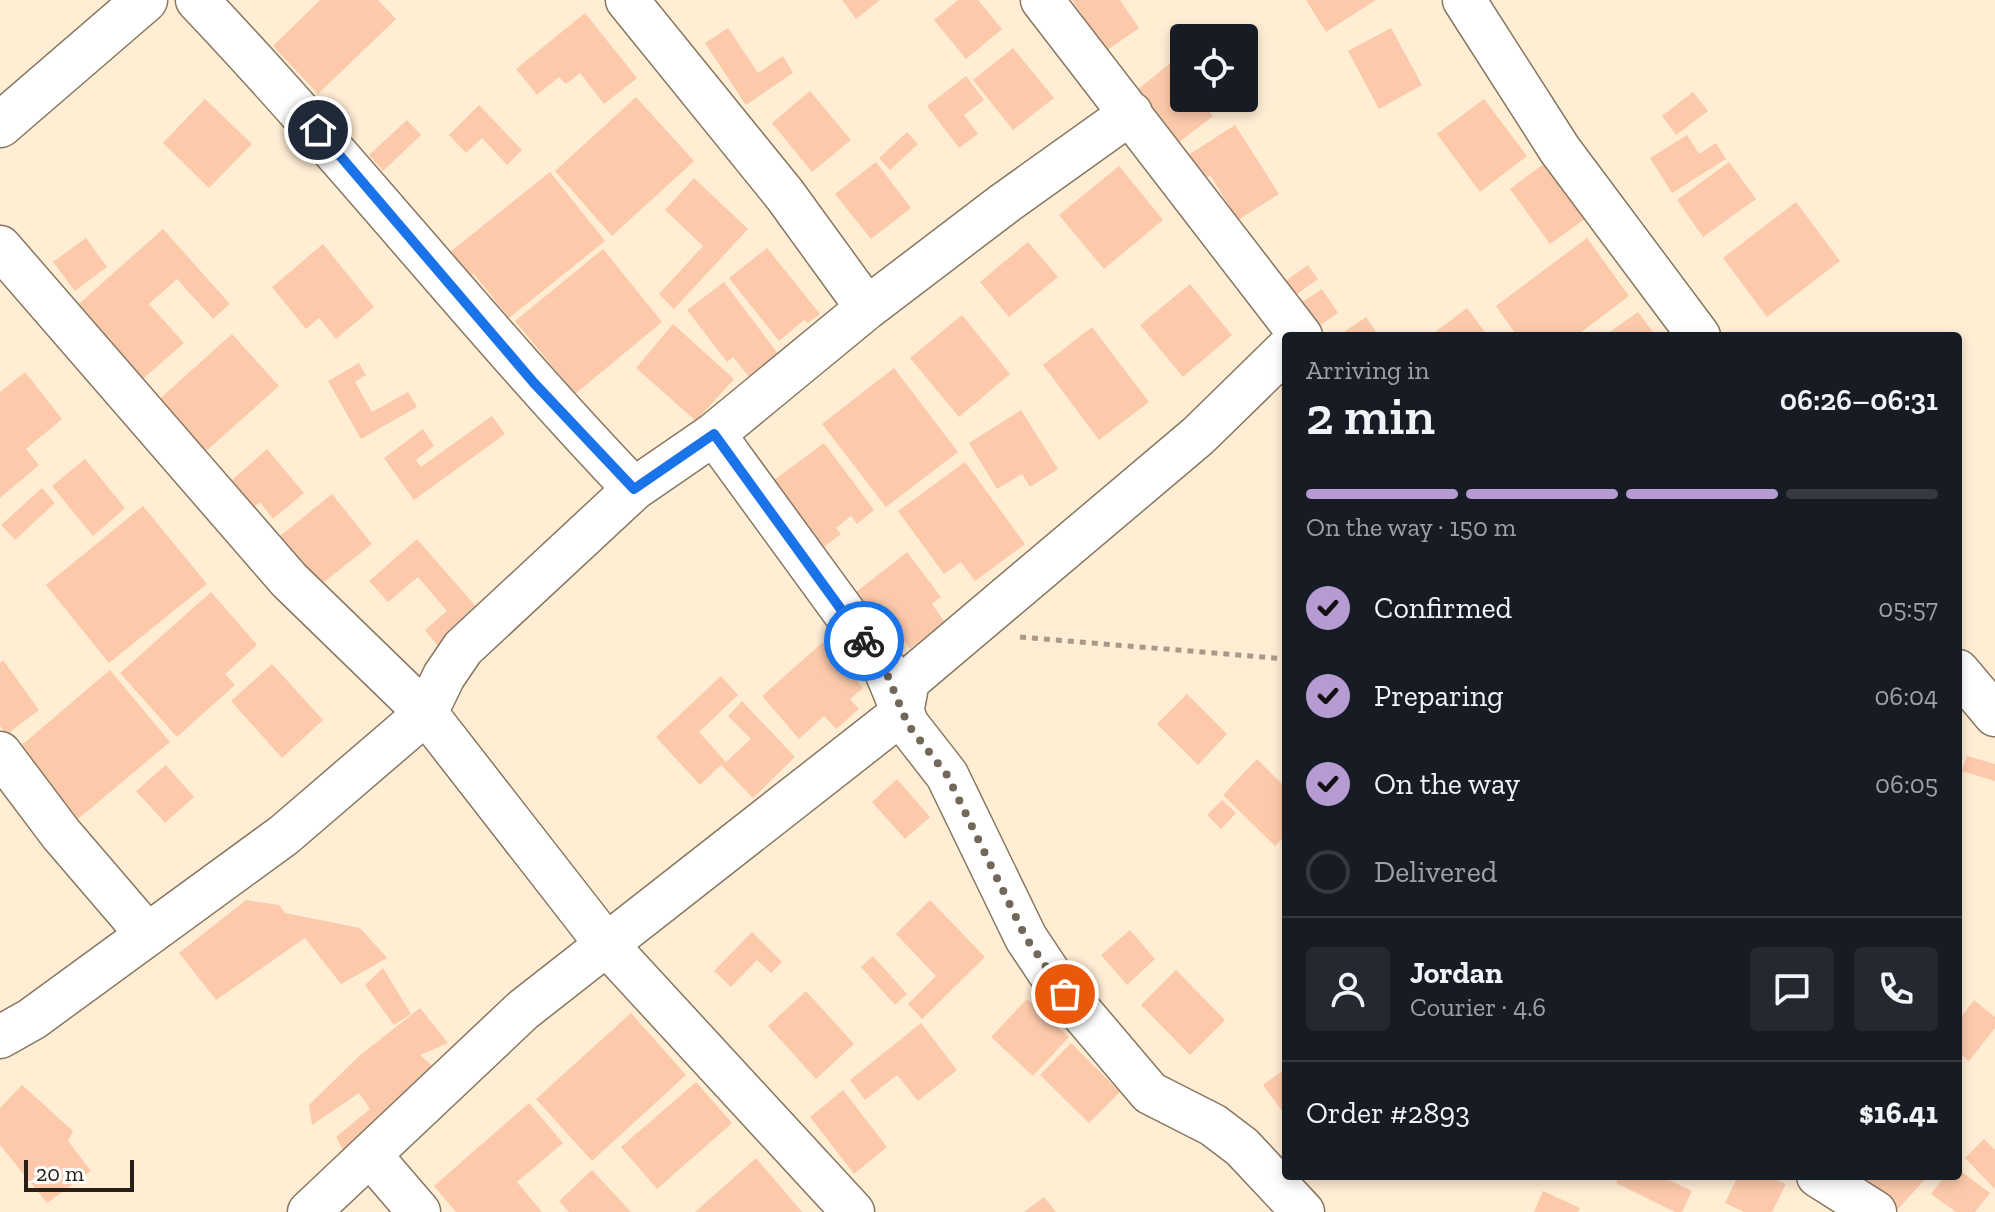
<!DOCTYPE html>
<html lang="en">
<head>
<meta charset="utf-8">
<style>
	:root { --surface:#171b24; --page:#242831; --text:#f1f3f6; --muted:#9ea1a6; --line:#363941; --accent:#b59bd2 }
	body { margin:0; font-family:"Zilla Slab",serif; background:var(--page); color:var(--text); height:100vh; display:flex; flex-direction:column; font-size:30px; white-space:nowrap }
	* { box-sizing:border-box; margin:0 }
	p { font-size:26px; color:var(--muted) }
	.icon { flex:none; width:44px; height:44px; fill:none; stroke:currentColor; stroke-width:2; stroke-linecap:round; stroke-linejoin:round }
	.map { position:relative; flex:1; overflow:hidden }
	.sheet { position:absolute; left:1282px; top:332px; width:680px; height:848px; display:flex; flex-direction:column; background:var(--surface); border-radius:8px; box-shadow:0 4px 12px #0003 }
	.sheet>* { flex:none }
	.fabs { position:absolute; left:1170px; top:24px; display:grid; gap:16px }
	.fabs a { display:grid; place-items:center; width:88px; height:88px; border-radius:8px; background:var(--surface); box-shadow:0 4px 12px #0003; font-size:40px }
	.scale { position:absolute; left:24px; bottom:20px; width:110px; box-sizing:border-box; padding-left:8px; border:4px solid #262017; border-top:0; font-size:22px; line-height:28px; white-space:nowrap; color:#262017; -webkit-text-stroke:6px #fdfdfd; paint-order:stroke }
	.pin { position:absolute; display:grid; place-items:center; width:68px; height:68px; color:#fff; margin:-34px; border:4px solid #fff; border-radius:50%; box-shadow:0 2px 8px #0007 }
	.courier { position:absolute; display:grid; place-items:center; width:80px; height:80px; margin:-40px; border:6px solid #1a73e8; border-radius:50%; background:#fff; color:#222; box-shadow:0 2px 10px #0007 }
	.summary em { font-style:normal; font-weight:600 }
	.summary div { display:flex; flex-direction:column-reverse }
	.summary { display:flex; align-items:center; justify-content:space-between; height:136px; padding:0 24px }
	h1 { font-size:52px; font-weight:600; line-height:60px }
	.bar { display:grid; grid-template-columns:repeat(4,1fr); gap:12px 8px; align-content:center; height:96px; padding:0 24px }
	.bar i { height:10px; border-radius:6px; background:var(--line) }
	.bar .selected { background:var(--accent) }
	.bar p { grid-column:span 4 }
	.line { display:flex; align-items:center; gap:20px; padding:0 24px; border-top:2px solid var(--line) }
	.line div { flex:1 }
	.round { display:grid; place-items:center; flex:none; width:84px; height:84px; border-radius:8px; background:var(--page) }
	ol { padding:0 24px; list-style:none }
	li { display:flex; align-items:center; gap:24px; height:88px }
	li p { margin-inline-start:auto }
	li .icon { padding:8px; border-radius:50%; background:var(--accent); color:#111; stroke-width:4 }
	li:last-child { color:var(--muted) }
	li i { width:44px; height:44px; border:4px solid var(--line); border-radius:50% }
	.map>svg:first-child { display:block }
	.building { fill:#fccaab }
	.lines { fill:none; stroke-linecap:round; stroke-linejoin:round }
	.street-casing { stroke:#877761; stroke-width:45 }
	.secondary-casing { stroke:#877761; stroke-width:47 }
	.path { stroke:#a89a88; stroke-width:5; stroke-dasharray:6 6; stroke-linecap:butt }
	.street { stroke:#fff; stroke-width:42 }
	.secondary { stroke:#fff; stroke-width:44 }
	.done { stroke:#726859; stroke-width:8; stroke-dasharray:0 14.4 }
	.route { stroke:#1a73e8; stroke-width:10 }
</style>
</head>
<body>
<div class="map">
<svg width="1995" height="1212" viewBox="0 0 1995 1212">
	<rect width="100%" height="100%" fill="#ffedd4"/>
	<path class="building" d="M320,0H378L396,19L318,94L273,46Z
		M842,0H880L856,19Z
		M958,0H978L1002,29L966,59L934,20Z
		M1072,0H1120L1139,28L1106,51Z
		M1306,0H1376L1326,32Z
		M585,13L637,78L604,104L580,73L566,84L559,77L537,95L516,69Z
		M728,28L758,73L783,56L793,73L746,105L705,43Z
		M1391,28L1422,85L1379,109L1348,51Z
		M1013,48L1054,98L1013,130L973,80Z
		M1172,62L1184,78V98H1199L1213,116L1174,146L1133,93Z
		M966,76L984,100L964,115L978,134L959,148L927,106Z
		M810,91L851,140L812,172L772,123Z
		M1693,92L1708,111L1676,135L1662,116Z
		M636,97L694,161L612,236L555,171Z
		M205,99L252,144L209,188L163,143Z
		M1484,99L1527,156L1480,192L1437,134Z
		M479,105L522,150L507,165L482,138L466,153L449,135Z
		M407,120L421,135L383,171L369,155Z
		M1235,125L1279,194L1238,220L1210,175L1201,181L1185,157Z
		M907,132L918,144L890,170L879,158Z
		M1687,135L1699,154L1716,143L1726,159L1672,193L1650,158Z
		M876,162L911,208L871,239L835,194Z
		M1729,162L1756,199L1703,237L1677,200Z
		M1545,163L1585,219L1550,244L1510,189Z
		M1119,166L1163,220L1104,269L1059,215Z
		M550,172L605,241L509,318L474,274L465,282L445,256Z
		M694,178L748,229L674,309L659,294L703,246L665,210Z
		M1796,202L1840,261L1767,317L1723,258Z
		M163,229L230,304L213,319L177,279L149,304L184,343L137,384L72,310Z
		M86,238L107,267L75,291L53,262Z
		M1587,238L1629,296L1576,336H1517L1496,306Z
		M1028,242L1058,277L1009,317L980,282Z
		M323,244L374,307L336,339L319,318L306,329L272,287Z
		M767,248L820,314L808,323L804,320L779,341L729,278Z
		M603,249L662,322L575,394L515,321Z
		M1308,265L1318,279L1290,299L1280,285Z
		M724,282L779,355L750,378L733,357L727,362L687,310Z
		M1190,284L1232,335L1183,377L1140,325Z
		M1322,289L1338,313L1309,333L1293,308Z
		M1467,308L1488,336H1430Z
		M1638,312L1656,336H1604Z
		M962,315L1010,374L959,417L910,358Z
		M1366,317L1379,336H1338Z
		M673,324L734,379L696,421L636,368Z
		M1092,327L1149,402L1099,440L1043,365Z
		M232,334L279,386L194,462L156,402Z
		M359,363L366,375L355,382L372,412L408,392L417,407L361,439L328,381Z
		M894,368L958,452L886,507L822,424Z
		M25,372L62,419L26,449L39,465L0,498V392Z
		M1021,410L1058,469L1030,487L1022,474L997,489L969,443Z
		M492,416L505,434L414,500L384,458L423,429L434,446L416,460L421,467Z
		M824,443L874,510L857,524L851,516L836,528L841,534L824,547L774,480Z
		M267,449L304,493L273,519L260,502L253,508L231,481Z
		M85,459L125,508L93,536L52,486Z
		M965,462L1025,544L975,581L961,562L944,574L898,511Z
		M42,488L55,503L15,540L1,525Z
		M332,494L372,544L314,590L275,540Z
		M143,506L207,584L109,663L46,585Z
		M417,539L479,610L438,646L425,630L447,611L418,577L388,602L369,581Z
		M907,552L941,597L932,604L944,621L910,649L896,630L879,643L846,600Z
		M211,592L257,645L225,674L235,685L177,737L120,673Z
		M823,642L863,688L850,699L859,709L836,729L824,716L799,739L762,696Z
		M3,660L39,710L6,735L0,726V663Z
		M272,664L323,720L282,758L231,701Z
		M110,670L170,742L78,819L59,797L10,755Z
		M721,676L738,695L699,732L726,762L751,739L728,716L742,701L795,757L753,798L721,765L700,785L656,737Z
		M1187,694L1227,734L1198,765L1157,724Z
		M1967,756L1995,764V781L1962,771Z
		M1257,759L1286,788V835L1275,846L1223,795Z
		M166,765L194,797L165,823L136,791Z
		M897,779L930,817L905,839L872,802Z
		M1222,800L1236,813L1221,829L1207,815Z
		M246,900L279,905L285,913L360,928L387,958L341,984L305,938L216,1000L179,953Z
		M930,900L985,957L922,1019L908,1004L936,976L896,934Z
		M1130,930L1155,959L1127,985L1101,955Z
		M752,932L782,962L771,973L757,960L731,987L714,971Z
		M873,956L907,994L895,1005L861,967Z
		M383,968L411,1014L394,1025L365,985Z
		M1176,970L1225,1020L1190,1055L1141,1005Z
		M806,991L854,1044L816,1079L768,1026Z
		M1027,999L1069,1037L1033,1076L991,1037Z
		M1974,1000L1995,1017V1028L1969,1061L1958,1052V1021Z
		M420,1008L448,1043L420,1055L438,1071L348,1160L336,1137L370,1109L359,1093L312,1125L309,1105L358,1057Z
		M631,1013L686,1075L592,1161L536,1099Z
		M921,1023L957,1070L918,1101L897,1075L865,1100L850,1080Z
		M1071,1043L1120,1092L1089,1123L1040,1075Z
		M1286,1068V1116L1263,1085Z
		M696,1082L732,1123L657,1189L621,1147Z
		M22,1085L73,1131L68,1141L91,1171L47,1203L0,1145V1108Z
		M843,1090L887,1147L854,1174L810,1117Z
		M529,1103L563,1143L517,1182L542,1212H456L434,1186Z
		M1984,1139L1995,1150V1189L1965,1158Z
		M756,1158L802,1212H695Z
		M1958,1169L1990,1193L1975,1212H1956L1931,1194L1945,1176H1958Z
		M592,1170L631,1212H569L559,1201Z
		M1619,1176H1661L1692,1191L1682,1212H1675L1616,1183Z
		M1738,1176H1769L1786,1184L1772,1212H1744L1725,1203Z
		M1860,1176H1928L1898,1209Z
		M1543,1191L1580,1208L1578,1212H1534Z
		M1044,1197L1056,1212H1024Z"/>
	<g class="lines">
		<defs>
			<path id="street" d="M197,0C348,159 483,331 634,489
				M627,0L785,195L867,308
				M1042,0L1301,336
				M1464,0L1560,150L1699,336
				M0,247L289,580L426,713L606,944L853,1212
				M714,434L884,667L908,725L947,775L1026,938L1054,980L1150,1093L1213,1125L1242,1147L1303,1212
				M1958,671L1995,715
				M0,753L61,834L146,933
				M0,1037L32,1019L284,835L426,713L444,676L463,648L634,489L714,434L867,308L1005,203L1131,113
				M370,1155L419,1212
				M1818,1176L1875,1212
				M309,1212L523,1010L902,713L908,681L1198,436L1286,350"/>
			<path id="secondary" d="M0,125L145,0"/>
		</defs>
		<use href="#street" class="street-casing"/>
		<use href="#secondary" class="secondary-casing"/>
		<path class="path" d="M1020,637L1286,659"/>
		<use href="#street" class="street"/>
		<use href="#secondary" class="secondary"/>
	</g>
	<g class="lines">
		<path class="done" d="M864,641L884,667L908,725L947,775L1026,938L1065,994"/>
		<path class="route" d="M318,130L534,383L634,489L714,434L864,641"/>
	</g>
</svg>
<div class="fabs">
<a><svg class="icon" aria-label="locate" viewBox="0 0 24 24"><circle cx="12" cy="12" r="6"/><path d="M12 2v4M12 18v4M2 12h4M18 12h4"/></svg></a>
</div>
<div class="scale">20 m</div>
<div class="pin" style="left:1065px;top:994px;background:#ea580c"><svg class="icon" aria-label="bag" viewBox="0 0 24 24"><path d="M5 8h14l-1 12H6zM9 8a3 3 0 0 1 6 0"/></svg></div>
<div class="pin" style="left:318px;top:130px;background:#1f2937"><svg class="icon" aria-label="home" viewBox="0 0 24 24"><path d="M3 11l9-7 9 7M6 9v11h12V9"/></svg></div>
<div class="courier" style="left:864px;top:641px"><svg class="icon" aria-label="bike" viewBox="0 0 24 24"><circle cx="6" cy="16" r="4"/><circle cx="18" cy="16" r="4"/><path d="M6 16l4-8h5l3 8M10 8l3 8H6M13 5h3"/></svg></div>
<section class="sheet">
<div class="summary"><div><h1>2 min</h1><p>Arriving in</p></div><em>06:26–06:31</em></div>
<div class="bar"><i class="selected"></i><i class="selected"></i><i class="selected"></i><i></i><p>On the way · 150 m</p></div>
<ol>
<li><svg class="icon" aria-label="check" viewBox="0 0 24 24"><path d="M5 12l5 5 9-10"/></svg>Confirmed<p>05:57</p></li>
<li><svg class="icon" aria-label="check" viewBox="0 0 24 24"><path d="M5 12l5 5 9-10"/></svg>Preparing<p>06:04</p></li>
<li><svg class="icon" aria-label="check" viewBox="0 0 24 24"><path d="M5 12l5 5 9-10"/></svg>On the way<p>06:05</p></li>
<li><i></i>Delivered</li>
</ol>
<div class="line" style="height:144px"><a class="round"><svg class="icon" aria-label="person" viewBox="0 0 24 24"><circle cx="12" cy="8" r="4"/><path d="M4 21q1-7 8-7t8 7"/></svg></a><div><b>Jordan</b><p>Courier · 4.6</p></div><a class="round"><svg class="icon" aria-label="chat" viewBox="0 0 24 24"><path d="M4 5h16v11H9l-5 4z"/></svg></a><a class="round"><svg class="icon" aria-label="phone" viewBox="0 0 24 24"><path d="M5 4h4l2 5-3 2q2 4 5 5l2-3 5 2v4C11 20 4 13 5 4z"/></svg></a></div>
<div class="line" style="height:104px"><div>Order #2893</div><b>$16.41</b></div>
</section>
</div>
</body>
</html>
